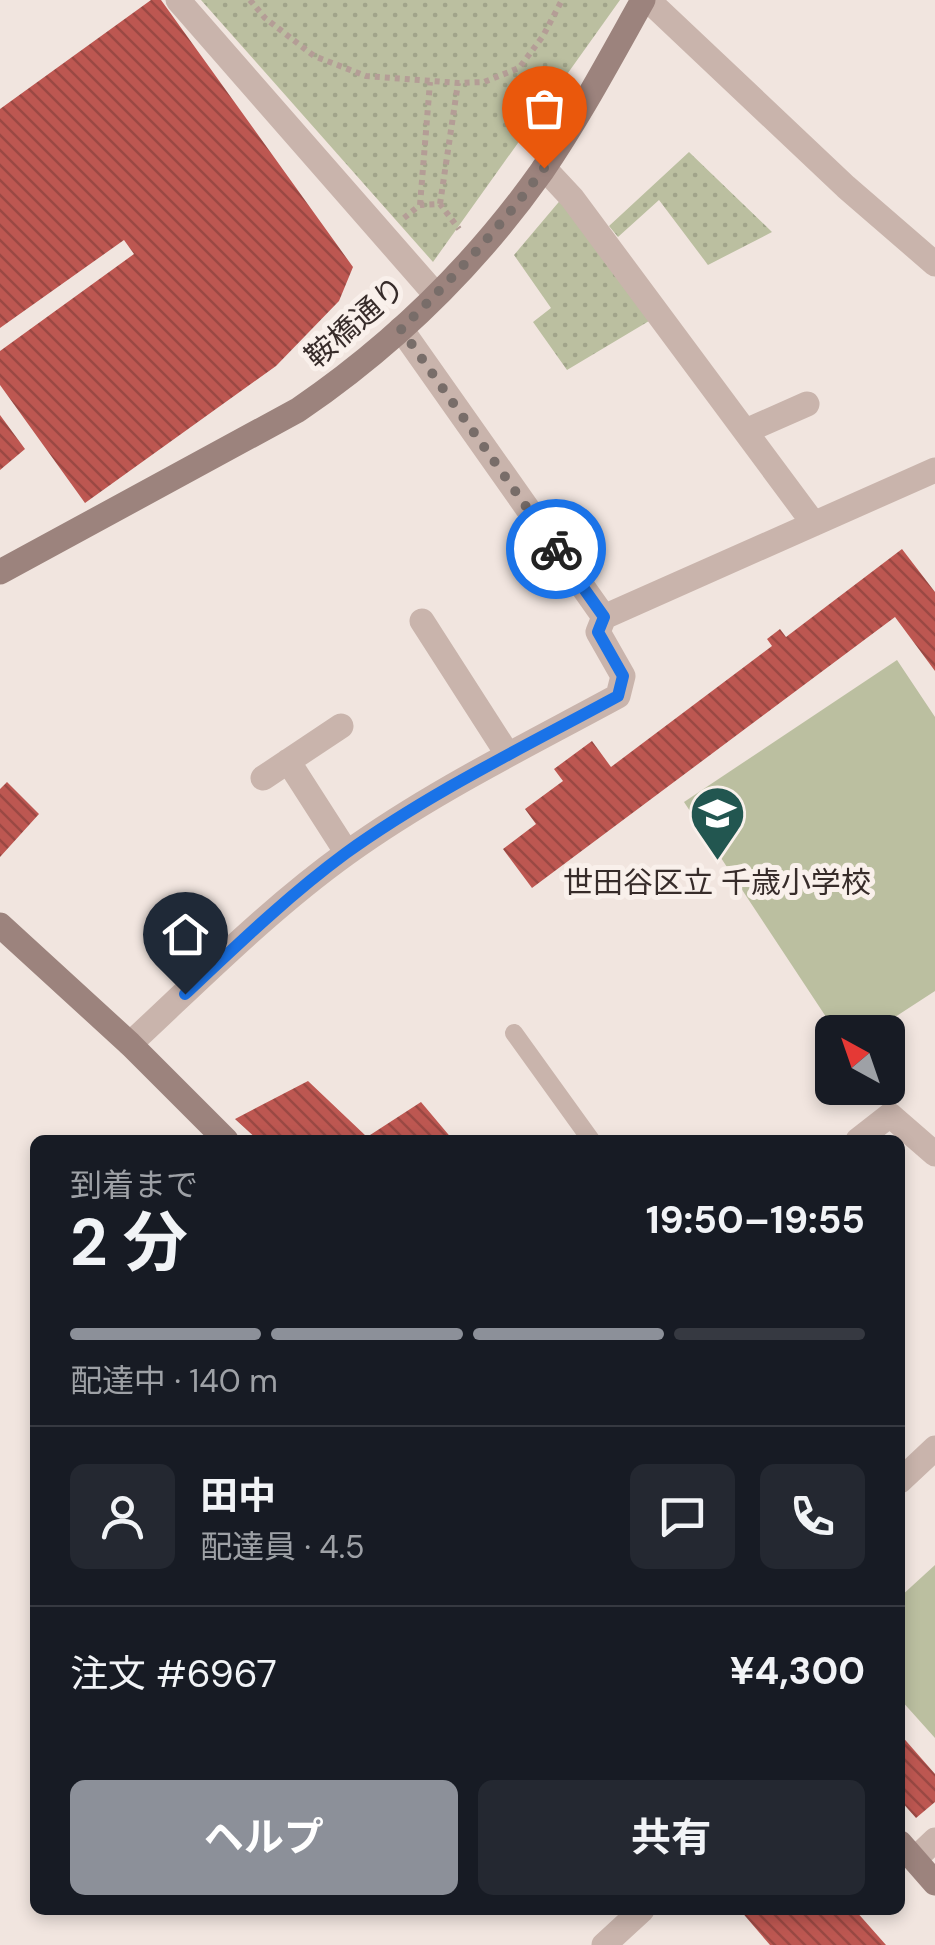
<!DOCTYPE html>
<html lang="ja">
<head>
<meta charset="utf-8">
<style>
	:root { --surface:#171b24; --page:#242831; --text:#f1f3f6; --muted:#9ea1a6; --line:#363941; --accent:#8c9099 }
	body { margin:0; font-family:"DM Sans","Noto Sans JP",sans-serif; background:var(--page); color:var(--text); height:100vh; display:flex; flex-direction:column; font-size:38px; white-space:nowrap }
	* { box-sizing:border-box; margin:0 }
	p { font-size:32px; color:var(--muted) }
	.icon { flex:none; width:55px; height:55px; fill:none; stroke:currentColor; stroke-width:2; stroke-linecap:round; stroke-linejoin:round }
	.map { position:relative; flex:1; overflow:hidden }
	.details { position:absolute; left:30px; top:1135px; width:875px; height:780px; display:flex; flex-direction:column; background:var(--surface); border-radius:15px; box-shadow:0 5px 15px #0003 }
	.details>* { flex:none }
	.needle { width:65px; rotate:320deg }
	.tools { position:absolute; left:815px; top:1015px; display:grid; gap:20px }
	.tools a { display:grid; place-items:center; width:90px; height:90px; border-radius:15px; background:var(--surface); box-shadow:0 5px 15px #0003; font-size:50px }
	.pin { position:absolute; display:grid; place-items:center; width:85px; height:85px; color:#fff; margin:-102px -42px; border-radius:50% 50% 50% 0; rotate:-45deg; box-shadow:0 0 10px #0007 }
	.pin .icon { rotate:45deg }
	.courier { position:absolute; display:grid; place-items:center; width:100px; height:100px; margin:-50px; border:8px solid #1a73e8; border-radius:50%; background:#fff; color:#222; box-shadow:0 2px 12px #0007 }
	.summary em { font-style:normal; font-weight:700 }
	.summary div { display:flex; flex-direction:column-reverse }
	.summary { display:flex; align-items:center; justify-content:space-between; height:170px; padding:0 40px }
	h1 { font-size:65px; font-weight:700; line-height:75px }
	.bar { display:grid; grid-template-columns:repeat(4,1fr); gap:15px 10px; align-content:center; height:120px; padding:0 40px }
	.bar i { height:12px; border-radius:8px; background:var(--line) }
	.bar .current { background:var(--accent) }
	.bar p { grid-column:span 4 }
	.line { display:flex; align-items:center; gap:25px; padding:0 40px; border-top:2px solid var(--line) }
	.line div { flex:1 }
	.round { display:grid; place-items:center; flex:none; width:105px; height:105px; border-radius:15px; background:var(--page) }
	.button { display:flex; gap:20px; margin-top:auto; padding:20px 40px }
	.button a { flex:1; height:115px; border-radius:15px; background:var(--accent); color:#fff; font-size:40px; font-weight:700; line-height:115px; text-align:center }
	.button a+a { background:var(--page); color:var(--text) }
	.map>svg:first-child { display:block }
	.grass { fill:url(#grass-dots) }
	.pitch { fill:#bbbfa0 }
	.building { fill:url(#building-back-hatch) }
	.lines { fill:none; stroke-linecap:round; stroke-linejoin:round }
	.path { stroke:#b49d96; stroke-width:6; stroke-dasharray:5 5; stroke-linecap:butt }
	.lane { stroke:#c9b4ac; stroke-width:18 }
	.street { stroke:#c9b4ac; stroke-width:25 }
	.secondary { stroke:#9c837d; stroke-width:25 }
	.done { stroke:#786d69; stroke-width:10; stroke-dasharray:0 18 }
	.route { stroke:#1a73e8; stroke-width:12 }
	.labels { text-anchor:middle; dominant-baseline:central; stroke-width:10; stroke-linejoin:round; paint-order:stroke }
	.street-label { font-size:30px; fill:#372c2a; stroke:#f9f0eb }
	.poi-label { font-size:30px; fill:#372c2a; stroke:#f9f0eb }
</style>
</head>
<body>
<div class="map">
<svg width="935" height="1945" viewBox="0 0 935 1945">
	<defs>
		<pattern id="grass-dots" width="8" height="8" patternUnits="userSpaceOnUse" patternTransform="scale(2.5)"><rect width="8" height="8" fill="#bbbfa0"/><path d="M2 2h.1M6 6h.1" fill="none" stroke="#a1a48a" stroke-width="1.8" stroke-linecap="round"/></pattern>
		<pattern id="building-back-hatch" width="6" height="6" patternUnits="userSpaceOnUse" patternTransform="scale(2.5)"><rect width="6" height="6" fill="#bd5751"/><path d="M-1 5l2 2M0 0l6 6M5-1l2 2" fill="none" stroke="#9a4843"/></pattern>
	</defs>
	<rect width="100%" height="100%" fill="#f1e5df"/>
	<path class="grass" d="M201,0H620L433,262Z
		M689,152L772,232L708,265L659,200L618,237L609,226Z
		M563,197L654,318L567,370L533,322L551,308L514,255Z"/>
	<path class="pitch" d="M897,660L935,717V991L872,1032H836L684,802Z
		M935,1565V1738L900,1699V1597Z"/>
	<path class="building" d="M151,0H161L353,267L339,301L276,366L85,503L0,385V351L134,254L124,240L0,328V109Z
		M0,415L25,449L0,470Z
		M902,549L935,592V671L895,617L532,888L503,849L536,824L525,809L563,781L554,769L592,741L611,767L772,646L767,639L780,629L786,637Z
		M7,782L39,814L0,857V789Z
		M308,1081L367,1137L421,1102L453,1140H258L235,1119Z
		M900,1734L935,1774V1802L916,1818L900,1800Z
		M740,1910H855L886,1945H770Z"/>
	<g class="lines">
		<path class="path" d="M250,0L265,18L314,56L366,76L458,83L484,82L519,68L543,36L562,0
			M440,204L458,83
			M420,205L430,82
			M404,218L420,205L440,204L459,229"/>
		<path class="lane" d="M514,1033L591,1140"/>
		<path class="street" d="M178,0L436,295
			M648,0L846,187L935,264
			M544,168L572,198L814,524
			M401,329L604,617
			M746,431L807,404
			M422,621L508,755
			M288,761L347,853
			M263,778L341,726
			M130,1044C200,979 269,909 347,853C432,792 526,746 618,696L623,676L598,632L604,617L935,470
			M858,1140L890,1115L935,1154
			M900,1481L935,1448
			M915,1859L935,1840
			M604,1945L642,1910"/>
		<path class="secondary" d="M0,572L298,410C392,346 476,264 542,171C579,117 611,57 643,0
			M0,925L130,1044L226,1140
			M900,1843L935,1883"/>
	</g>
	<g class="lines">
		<path class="done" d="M544,168C500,228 454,277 401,329L556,549"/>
		<path class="route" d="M185,994C237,945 289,895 346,853C431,792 526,746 618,696L623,676L598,632L604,617L556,549"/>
	</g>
	<defs>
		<symbol id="school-pin" viewBox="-11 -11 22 30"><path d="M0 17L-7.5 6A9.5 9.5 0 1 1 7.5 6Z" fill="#225650" stroke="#f9f0eb"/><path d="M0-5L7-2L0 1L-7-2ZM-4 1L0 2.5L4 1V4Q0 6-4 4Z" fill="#fff"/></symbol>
	</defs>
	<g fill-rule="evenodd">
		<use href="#school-pin" x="686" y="782" width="63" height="86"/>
	</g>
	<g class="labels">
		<g class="street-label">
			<text transform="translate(355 322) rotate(-41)">鞍橋通り</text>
		</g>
		<g class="poi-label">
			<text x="717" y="882">世田谷区立 千歳小学校</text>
		</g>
	</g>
</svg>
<div class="tools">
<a><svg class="needle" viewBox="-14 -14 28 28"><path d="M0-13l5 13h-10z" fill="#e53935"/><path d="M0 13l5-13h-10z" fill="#9ea1a6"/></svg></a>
</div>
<div class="pin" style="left:544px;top:168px;background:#ea580c"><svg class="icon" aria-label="bag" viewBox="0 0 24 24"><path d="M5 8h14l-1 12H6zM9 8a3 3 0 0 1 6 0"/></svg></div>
<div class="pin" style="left:185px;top:994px;background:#1f2937"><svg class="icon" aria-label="home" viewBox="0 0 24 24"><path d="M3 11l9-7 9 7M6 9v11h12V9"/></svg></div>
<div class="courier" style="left:556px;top:549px"><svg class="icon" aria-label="bike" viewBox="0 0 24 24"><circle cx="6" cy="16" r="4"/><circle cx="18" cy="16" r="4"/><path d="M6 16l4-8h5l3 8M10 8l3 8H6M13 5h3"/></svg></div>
<section class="details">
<div class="summary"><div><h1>2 分</h1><p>到着まで</p></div><em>19:50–19:55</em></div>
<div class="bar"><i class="current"></i><i class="current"></i><i class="current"></i><i></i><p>配達中 · 140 m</p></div>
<div class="line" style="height:180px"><a class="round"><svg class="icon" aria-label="person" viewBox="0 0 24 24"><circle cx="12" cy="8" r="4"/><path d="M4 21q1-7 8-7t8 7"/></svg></a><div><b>田中</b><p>配達員 · 4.5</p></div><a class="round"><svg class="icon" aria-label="chat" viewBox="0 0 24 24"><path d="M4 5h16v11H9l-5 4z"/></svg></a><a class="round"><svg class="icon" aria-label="phone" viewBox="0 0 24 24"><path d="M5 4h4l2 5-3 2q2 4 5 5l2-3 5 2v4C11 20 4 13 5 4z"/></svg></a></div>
<div class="line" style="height:130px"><div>注文 #6967</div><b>¥4,300</b></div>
<div class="button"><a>ヘルプ</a><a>共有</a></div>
</section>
</div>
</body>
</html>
